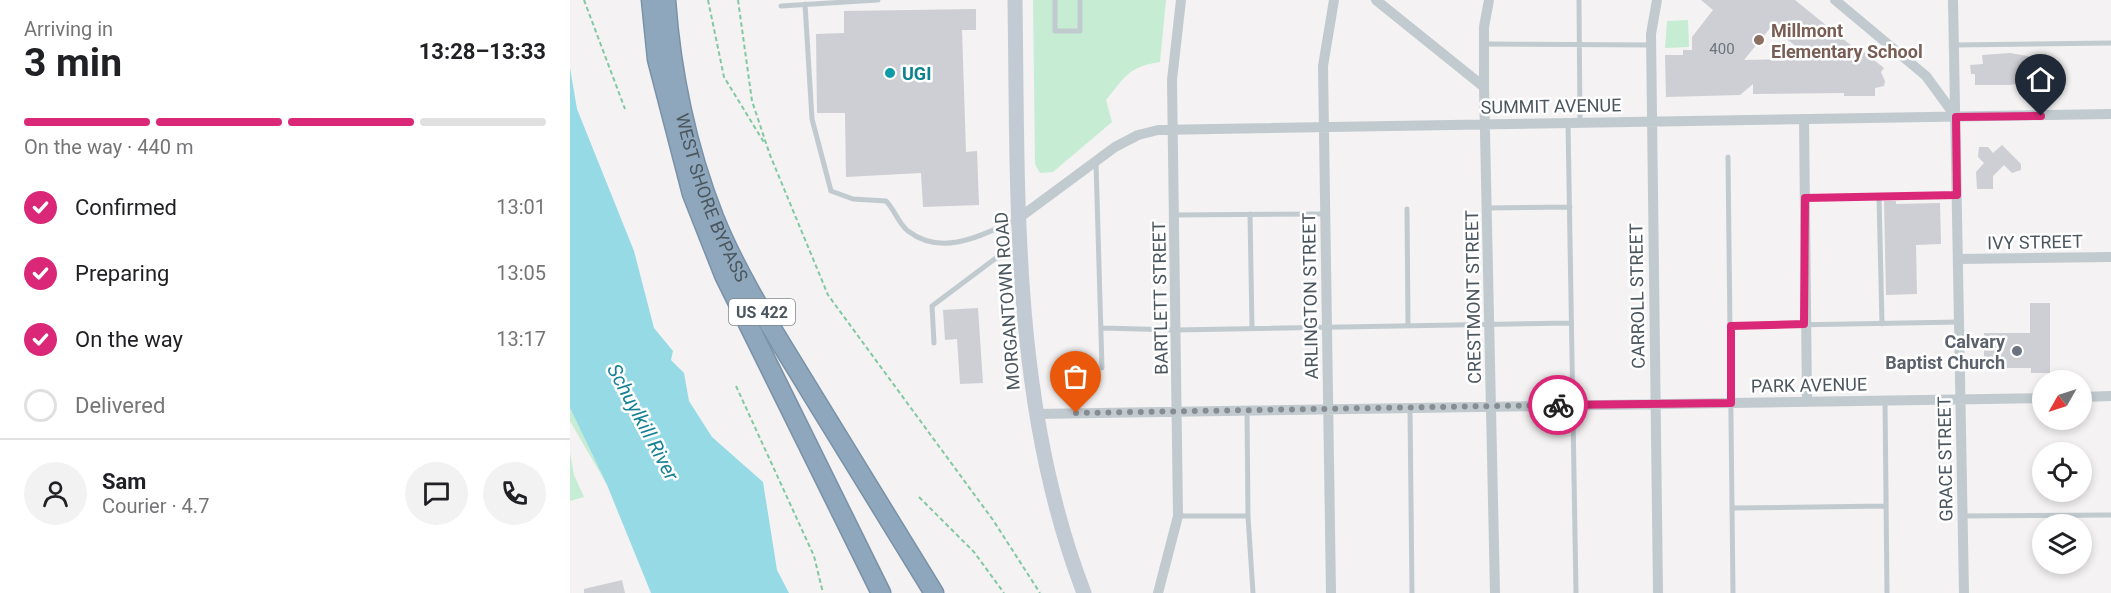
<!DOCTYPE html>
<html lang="en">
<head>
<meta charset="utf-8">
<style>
	:root { --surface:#fff; --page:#f2f2f2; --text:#202124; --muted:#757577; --line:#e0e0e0; --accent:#db2777 }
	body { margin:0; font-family:Roboto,sans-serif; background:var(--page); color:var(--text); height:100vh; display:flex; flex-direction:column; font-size:22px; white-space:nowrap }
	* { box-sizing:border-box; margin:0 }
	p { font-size:20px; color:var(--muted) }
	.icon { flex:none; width:33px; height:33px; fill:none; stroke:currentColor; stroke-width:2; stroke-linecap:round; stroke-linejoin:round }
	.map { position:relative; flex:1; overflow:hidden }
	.sheet { display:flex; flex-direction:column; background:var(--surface); width:570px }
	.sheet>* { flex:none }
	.needle { width:39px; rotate:231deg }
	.fabs { position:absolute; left:1462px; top:370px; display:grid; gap:12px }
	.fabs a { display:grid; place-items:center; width:60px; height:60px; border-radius:50%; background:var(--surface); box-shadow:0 3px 9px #0003; font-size:30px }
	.pin { position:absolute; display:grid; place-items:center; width:51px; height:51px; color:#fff; margin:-62px -26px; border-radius:50% 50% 50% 0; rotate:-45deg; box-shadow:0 0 6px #0007 }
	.pin .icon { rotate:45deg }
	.courier { position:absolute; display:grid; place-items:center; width:60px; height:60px; margin:-30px; border:4px solid #db2777; border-radius:50%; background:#fff; color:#222; box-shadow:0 2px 8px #0007 }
	.summary em { font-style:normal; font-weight:700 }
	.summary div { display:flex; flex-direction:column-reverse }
	.summary { display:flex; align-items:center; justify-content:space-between; height:102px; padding:0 24px }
	h1 { font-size:39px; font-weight:700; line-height:45px }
	.bar { display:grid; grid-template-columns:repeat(4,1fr); gap:9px 6px; align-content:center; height:72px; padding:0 24px }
	.bar i { height:8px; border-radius:4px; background:var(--line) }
	.bar .selected { background:var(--accent) }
	.bar p { grid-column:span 4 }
	.line { display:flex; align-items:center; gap:15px; padding:0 24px; border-top:2px solid var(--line) }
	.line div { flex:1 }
	.round { display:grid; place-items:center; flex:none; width:63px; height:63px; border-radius:32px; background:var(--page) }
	ol { padding:0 24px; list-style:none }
	li { display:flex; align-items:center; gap:18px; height:66px }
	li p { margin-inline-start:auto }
	li .icon { padding:6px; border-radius:50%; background:var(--accent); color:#fff; stroke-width:4 }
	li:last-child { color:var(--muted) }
	li i { width:33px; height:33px; border:3px solid var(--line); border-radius:50% }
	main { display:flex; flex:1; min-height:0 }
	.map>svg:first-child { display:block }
	.green { fill:#c6edd3 }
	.water { fill:#96dae6 }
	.building { fill:#cdcfd4; fill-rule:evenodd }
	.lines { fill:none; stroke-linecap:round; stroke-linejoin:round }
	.motorway-casing { stroke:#7a92a8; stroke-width:21 }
	.path { stroke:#80c9a1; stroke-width:2; stroke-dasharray:4.5 3; stroke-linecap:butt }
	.service { stroke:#c1cacf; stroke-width:5 }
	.minor { stroke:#c1cacf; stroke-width:10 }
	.secondary { stroke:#c2cbd4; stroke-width:15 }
	.motorway { stroke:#8ea7bc; stroke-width:18 }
	.done { stroke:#868d92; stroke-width:6; stroke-dasharray:0 10.8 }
	.route { stroke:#db2777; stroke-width:8 }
	.education-dot { fill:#8d6e63; stroke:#fff; stroke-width:2 }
	.culture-dot { fill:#0f9aa8; stroke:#fff; stroke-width:2 }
	.worship-dot { fill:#6b7280; stroke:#fff; stroke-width:2 }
	.labels { text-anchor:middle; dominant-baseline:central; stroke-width:5; stroke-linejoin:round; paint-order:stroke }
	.number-label { font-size:15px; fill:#6c747c }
	.shield { fill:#fff; stroke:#81898e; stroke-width:1.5 }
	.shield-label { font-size:16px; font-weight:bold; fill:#4b565e }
	.education-label { font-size:18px; font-weight:bold; fill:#785e54; stroke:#fff; text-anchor:start }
	.culture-label { font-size:18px; font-weight:bold; fill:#0d838f; stroke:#fff; text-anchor:start }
	.street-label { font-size:18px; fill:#4b565e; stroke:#fff }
	.worship-label { font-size:18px; font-weight:bold; fill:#5b616d; stroke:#fff; text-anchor:end }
	.water-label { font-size:20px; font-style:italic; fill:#178295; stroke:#fff }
</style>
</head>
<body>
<main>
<section class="sheet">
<div class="summary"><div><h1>3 min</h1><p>Arriving in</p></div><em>13:28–13:33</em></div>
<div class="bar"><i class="selected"></i><i class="selected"></i><i class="selected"></i><i></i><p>On the way · 440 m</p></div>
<ol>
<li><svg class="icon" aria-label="check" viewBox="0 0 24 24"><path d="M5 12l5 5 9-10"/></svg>Confirmed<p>13:01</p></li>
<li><svg class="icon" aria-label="check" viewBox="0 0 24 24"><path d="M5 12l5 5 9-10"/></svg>Preparing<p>13:05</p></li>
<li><svg class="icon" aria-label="check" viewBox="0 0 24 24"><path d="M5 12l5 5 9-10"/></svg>On the way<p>13:17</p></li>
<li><i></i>Delivered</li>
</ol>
<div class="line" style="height:108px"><a class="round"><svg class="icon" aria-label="person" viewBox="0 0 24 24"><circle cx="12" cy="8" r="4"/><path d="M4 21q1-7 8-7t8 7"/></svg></a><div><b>Sam</b><p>Courier · 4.7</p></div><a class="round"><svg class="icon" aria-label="chat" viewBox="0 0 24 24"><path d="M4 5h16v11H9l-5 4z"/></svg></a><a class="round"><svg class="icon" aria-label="phone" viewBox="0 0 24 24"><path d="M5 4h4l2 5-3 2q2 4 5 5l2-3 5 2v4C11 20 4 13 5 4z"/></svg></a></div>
</section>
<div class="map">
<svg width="1541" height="593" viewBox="0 0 1541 593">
	<rect width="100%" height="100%" fill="#f4f2f2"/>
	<path class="green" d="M463,0H596L590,62C558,67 556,76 536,100L542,122L483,172L470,173L465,164Z
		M1118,20L1119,47L1095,48L1097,21Z
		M0,408L37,485L0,421Z
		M0,453L4,475L14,497L0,501Z"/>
	<path class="water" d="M0,68L7,109L64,251L84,328L103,351L101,360L114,373L119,401L142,437L193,482L207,570L219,593H81L37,485L0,408Z"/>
	<path class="building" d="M1131,0H1225L1288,51L1290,49L1314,68L1311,72L1315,81L1314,86L1305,88V96H1274V93L1183,94V84L1170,95L1096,97L1095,55H1113V50H1122V37L1143,10ZM1201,27L1227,47L1222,59L1174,60Z
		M406,9V30H392L396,152L407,151L409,205L353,207L351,173L276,177L275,113H247L246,34L274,33V11Z
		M1440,53L1463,57V80L1440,85H1405V74H1401L1400,65L1413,64L1412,55Z
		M1432,145L1451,164V170L1442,173L1434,165L1423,176V189H1407L1406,172L1414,163L1408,157L1409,147H1418L1423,153Z
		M1314,201H1326V204L1370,203L1371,244L1346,245L1347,294L1316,295Z
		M1460,303H1480V373H1461V368H1414V333H1460Z
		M408,308L413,383L390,384L387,339L375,340L373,310Z
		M52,580L55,593H14V589Z"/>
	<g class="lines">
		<defs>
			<g id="motorway">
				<path d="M81,0L87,59L122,194L154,275L311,593"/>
				<path id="s1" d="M96,0C101,72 117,149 144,217C169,279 206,335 240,391C282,459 323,526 364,593"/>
			</g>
		</defs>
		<use href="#motorway" class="motorway-casing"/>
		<path class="path" d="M14,0L55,109
			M138,0L154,77L195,144
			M168,0L182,101L200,155L258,295L423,520L470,593
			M166,386L244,556L253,593
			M349,497L404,552L434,593"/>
		<path class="service" d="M485,0V31H510V0
			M1009,0L1010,123
			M235,4L242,119L261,191L283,199L316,201C325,210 328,223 338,231C373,258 414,234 448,219
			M211,6L308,0
			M914,44L1081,45
			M1384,45L1541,43
			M998,123L1006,593
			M1158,157L1163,593
			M526,163L532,368
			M1309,196L1312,324
			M1235,198L1386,195
			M917,208L1000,207
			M837,209L838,325
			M680,214L682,328
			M605,215L755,214
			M1161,326L1390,322
			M532,328L606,330L1001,323
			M364,343L362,306L426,258L449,255
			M1315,400L1317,593
			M840,408L842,593
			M677,411L678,516L683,593
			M1163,508L1316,506
			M608,516H678
			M1393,516L1541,515"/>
		<path class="minor" d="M806,0L914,87
			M919,0L914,27V87L925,593
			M1087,0L1081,34L1088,593
			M1265,0L1356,76L1386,117
			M1383,0L1394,593
			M1234,119L1237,401
			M449,218L545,147L568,135L588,130L1541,114
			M1389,259L1541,257
			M1512,397L1541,396
			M466,414L1473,398
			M588,593L608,516L602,80L611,0
			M761,593L753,66L764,0"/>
		<path class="secondary" d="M445,0C448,199 441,404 514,593"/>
		<use href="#motorway" class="motorway"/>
	</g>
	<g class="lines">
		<path class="done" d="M506,413L988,405"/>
		<path class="route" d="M988,405L1161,403V326L1234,324L1235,198L1387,195L1386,117L1471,116"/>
	</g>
	<circle class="education-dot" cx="1189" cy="40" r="6"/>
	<circle class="culture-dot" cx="320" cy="73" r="6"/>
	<circle class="worship-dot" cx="1447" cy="351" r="6"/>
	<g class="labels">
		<g class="number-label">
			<text x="1152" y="49">400</text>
		</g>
		<rect class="shield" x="159" y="299" width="66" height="26" rx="4.5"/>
		<g class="shield-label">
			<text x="192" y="312">US 422</text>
		</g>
		<g class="education-label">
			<text x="1201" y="30">Millmont<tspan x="1201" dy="21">Elementary School</tspan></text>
		</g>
		<g class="culture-label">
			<text x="332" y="73">UGI</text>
		</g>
		<g class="street-label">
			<text transform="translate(981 106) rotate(-1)">SUMMIT AVENUE</text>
			<text stroke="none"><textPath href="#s1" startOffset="204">WEST SHORE BYPASS</textPath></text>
			<text transform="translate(1465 242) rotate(-1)">IVY STREET</text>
			<text transform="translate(740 296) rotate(-91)">ARLINGTON STREET</text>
			<text transform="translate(1067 296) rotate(-91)">CARROLL STREET</text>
			<text transform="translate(903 297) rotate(-91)">CRESTMONT STREET</text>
			<text transform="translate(590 298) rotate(-91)">BARTLETT STREET</text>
			<text transform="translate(437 301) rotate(-94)">MORGANTOWN ROAD</text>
			<text transform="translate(1239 385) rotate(-1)">PARK AVENUE</text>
			<text transform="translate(1375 459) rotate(-91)">GRACE STREET</text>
		</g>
		<g class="worship-label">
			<text x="1435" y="341">Calvary<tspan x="1435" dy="21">Baptist Church</tspan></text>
		</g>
		<g class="water-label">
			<text transform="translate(73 422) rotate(62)">Schuylkill River</text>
		</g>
	</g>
</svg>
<div class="fabs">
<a><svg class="needle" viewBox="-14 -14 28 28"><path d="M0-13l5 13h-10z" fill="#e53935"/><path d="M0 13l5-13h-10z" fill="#757577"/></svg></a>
<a><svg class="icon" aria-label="locate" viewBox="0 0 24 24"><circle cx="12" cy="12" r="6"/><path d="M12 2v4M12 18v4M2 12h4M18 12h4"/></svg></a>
<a><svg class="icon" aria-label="layers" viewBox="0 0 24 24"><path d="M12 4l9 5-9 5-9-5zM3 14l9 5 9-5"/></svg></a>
</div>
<div class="pin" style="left:506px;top:413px;background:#ea580c"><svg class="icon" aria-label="bag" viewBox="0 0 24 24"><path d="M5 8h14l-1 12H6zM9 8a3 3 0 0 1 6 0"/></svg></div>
<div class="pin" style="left:1471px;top:116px;background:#1f2937"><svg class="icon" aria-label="home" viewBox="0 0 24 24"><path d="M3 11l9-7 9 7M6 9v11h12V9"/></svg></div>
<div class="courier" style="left:988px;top:405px"><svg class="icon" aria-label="bike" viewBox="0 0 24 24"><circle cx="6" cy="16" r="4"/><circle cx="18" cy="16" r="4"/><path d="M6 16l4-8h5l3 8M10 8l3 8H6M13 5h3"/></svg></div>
</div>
</main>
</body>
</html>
